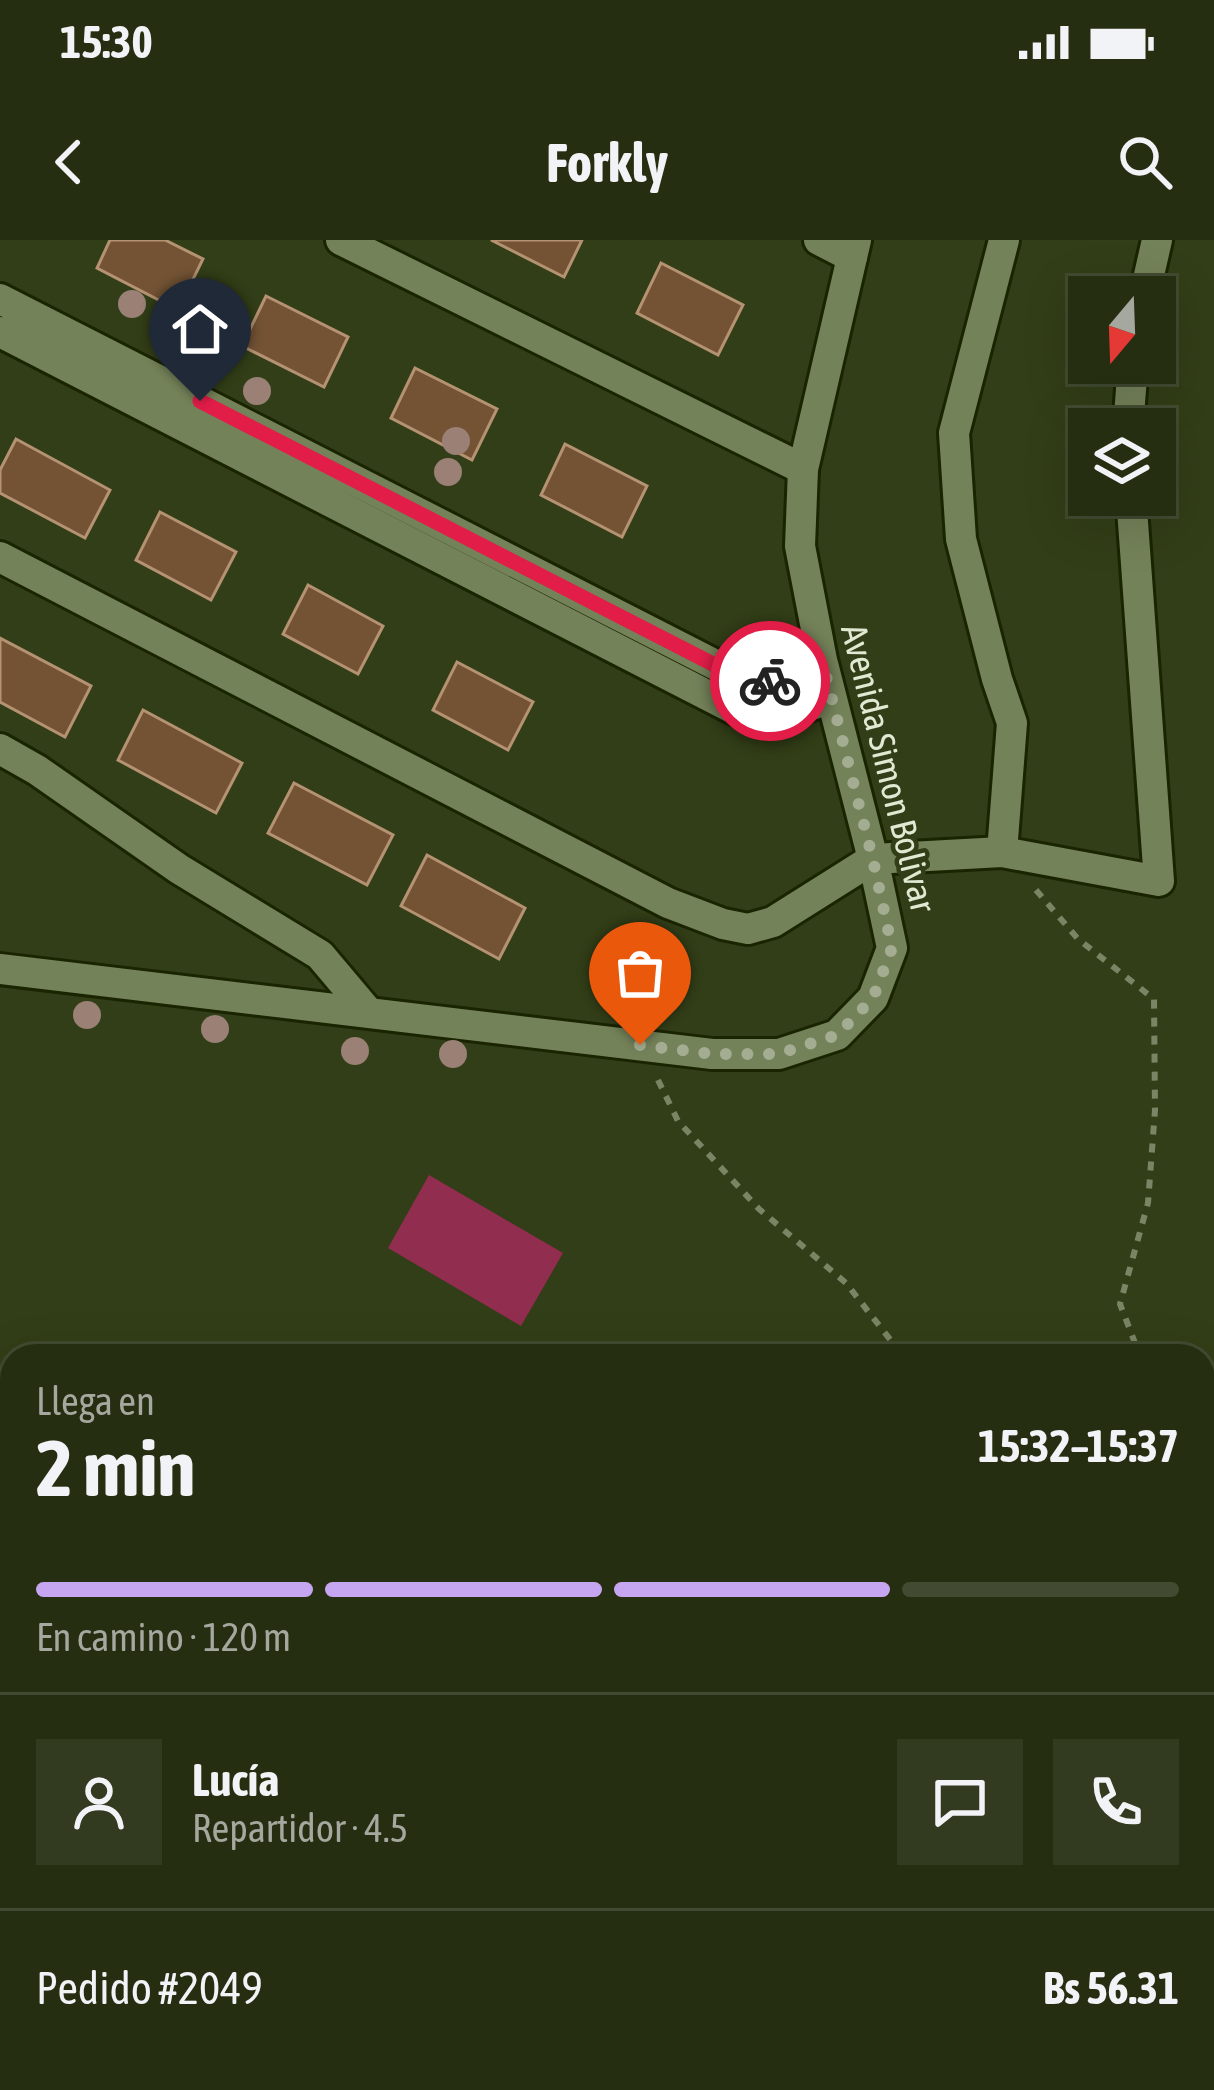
<!DOCTYPE html>
<html lang="es">
<head>
<meta charset="utf-8">
<style>
	:root { --surface:#262e11; --page:#323a1f; --text:#f1f3f6; --muted:#a4a89f; --line:#424a31; --accent:#c6a6f0 }
	body { margin:0; font-family:"Asap Condensed",sans-serif; background:var(--page); color:var(--text); height:100vh; display:flex; flex-direction:column; font-size:45px; white-space:nowrap }
	* { box-sizing:border-box; margin:0 }
	p { font-size:39px; color:var(--muted) }
	.icon { flex:none; width:66px; height:66px; fill:none; stroke:currentColor; stroke-width:2; stroke-linecap:round; stroke-linejoin:round }
	.map { position:relative; flex:1; overflow:hidden }
	.drawer { position:absolute; left:0px; top:1104px; width:1215px; height:747px; display:flex; flex-direction:column; background:var(--surface); border-radius:36px 36px 0 0; box-shadow:0 12px 48px #0002,0 0 0 3px var(--line) }
	.drawer>* { flex:none }
	.needle { width:78px; rotate:199deg }
	.fabs { position:absolute; left:1068px; top:36px; display:grid; gap:24px }
	.fabs a { display:grid; place-items:center; width:108px; height:108px; border-radius:0px; background:var(--surface); box-shadow:0 12px 48px #0002,0 0 0 3px var(--line); font-size:60px }
	.pin { position:absolute; display:grid; place-items:center; width:102px; height:102px; color:#fff; margin:-123px -51px; border-radius:50% 50% 50% 0; rotate:-45deg; box-shadow:0 0 12px #0007 }
	.pin .icon { rotate:45deg }
	.courier { position:absolute; display:grid; place-items:center; width:120px; height:120px; margin:-60px; border:9px solid #e11d48; border-radius:50%; background:#fff; color:#222; box-shadow:0 3px 15px #0007 }
	.headline em { font-style:normal; font-weight:700 }
	.headline div { display:flex; flex-direction:column-reverse }
	.headline { display:flex; align-items:center; justify-content:space-between; height:204px; padding:0 36px }
	h1 { font-size:78px; font-weight:700; line-height:90px }
	.bar { display:grid; grid-template-columns:repeat(4,1fr); gap:18px 12px; align-content:center; height:144px; padding:0 36px }
	.bar i { height:15px; border-radius:9px; background:var(--line) }
	.bar .on { background:var(--accent) }
	.bar p { grid-column:span 4 }
	.line { display:flex; align-items:center; gap:30px; padding:0 36px; border-top:3px solid var(--line) }
	.line div { flex:1 }
	.round { display:grid; place-items:center; flex:none; width:126px; height:126px; border-radius:0px; background:var(--page) }
	.status { display:flex; justify-content:space-between; align-items:center; height:84px; padding:0 60px; background:var(--surface); direction:ltr }
	.status svg { height:33px; fill:currentColor }
	header { display:flex; justify-content:space-between; align-items:center; height:156px; padding:0 36px; background:var(--surface); font-size:54px; font-weight:700 }
	.map>svg:first-child { display:block }
	.green { fill:#912d4e }
	.building { fill:#735334; stroke:#b59272; stroke-width:3 }
	.lines { fill:none; stroke-linecap:round; stroke-linejoin:round }
	.street-casing { stroke:#1a2400; stroke-width:36 }
	.secondary-casing { stroke:#1a2400; stroke-width:36 }
	.path { stroke:#7a8565; stroke-width:6; stroke-dasharray:9 9; stroke-linecap:butt }
	.street { stroke:#748259; stroke-width:30 }
	.secondary { stroke:#748259; stroke-width:30 }
	.tree { fill:#9a8075 }
	.done { stroke:#a4ad91; stroke-width:12; stroke-dasharray:0 21.6 }
	.route { stroke:#e11d48; stroke-width:15 }
	.labels { text-anchor:middle; dominant-baseline:central; stroke-width:9; stroke-linejoin:round; paint-order:stroke }
	.street-label { font-size:36px; fill:#e1e9d3; stroke:#323e17 }
</style>
</head>
<body>
<div class="status"><b>15:30</b><svg viewBox="0 0 49 12"><path d="M0 12V9h3v3zM5 12V6h3v6zM10 12V3h3v9zM15 12V0h3v12zM26 1h20v11H26zM47 4h2v5h-2z"/></svg></div>
<header><svg class="icon" aria-label="back" viewBox="0 0 24 24"><path d="M15 5l-7 7 7 7"/></svg>Forkly<svg class="icon" aria-label="search" viewBox="0 0 24 24"><circle cx="10" cy="10" r="6"/><path d="M15 15l6 6"/></svg></header>
<div class="map">
<svg width="1214" height="1850" viewBox="0 0 1214 1850">
	<rect width="100%" height="100%" fill="#323e17"/>
	<path class="green" d="M429,935L563,1013L521,1086L388,1008Z"/>
	<path class="building" d="M110,0H165L203,19L178,70L97,28Z
		M491,0H582L564,37Z
		M661,23L743,65L718,115L637,73Z
		M266,56L348,97L324,147L242,106Z
		M415,128L497,169L472,220L391,178Z
		M16,199L110,250L85,298L0,253V230Z
		M565,204L647,246L622,297L541,255Z
		M160,272L236,312L211,360L136,320Z
		M308,345L383,386L358,434L283,394Z
		M0,398L91,446L65,497L0,462Z
		M457,422L533,462L508,510L433,470Z
		M143,470L242,523L216,573L118,520Z
		M294,543L393,595L367,645L268,593Z
		M427,615L525,668L499,719L401,666Z"/>
	<g class="lines">
		<defs>
			<path id="street" d="M341,0L803,229
				M819,0L852,17
				M1144,57L1157,0
				M1128,189L1133,123
				M0,317L668,663L723,684L748,689L773,682L873,619L1002,612L1012,483L997,439L961,299L954,193L1004,0
				M0,509L37,530L179,629L320,715L368,772
				M1002,612L1159,641L1131,255"/>
			<path id="secondary" d="M0,59L749,442L768,441L822,420
				M0,92L736,470C774,485 794,470 831,458
				M0,729L712,814H779L837,795L873,758L892,708L873,619L822,420L800,306L803,229L856,0
				M0,1846L38,1850"/>
		</defs>
		<use href="#street" class="street-casing"/>
		<use href="#secondary" class="secondary-casing"/>
		<path class="path" d="M1036,650L1078,699L1154,759L1155,870L1148,963L1120,1064L1140,1116
			M658,840L678,881L759,969L846,1043L903,1116
			M1203,1351L1208,1354L1203,1384
			M0,1452H12
			M1203,1561L1214,1560
			M1203,1683H1214"/>
		<use href="#street" class="street"/>
		<use href="#secondary" class="secondary"/>
	</g>
	<g class="tree">
		<circle cx="132" cy="64" r="14"/>
		<circle cx="257" cy="151" r="14"/>
		<circle cx="456" cy="201" r="14"/>
		<circle cx="448" cy="232" r="14"/>
		<circle cx="87" cy="775" r="14"/>
		<circle cx="215" cy="789" r="14"/>
		<circle cx="355" cy="811" r="14"/>
		<circle cx="453" cy="814" r="14"/>
	</g>
	<g class="lines">
		<path class="done" d="M640,805L712,814H778L837,795L873,758L892,708L873,620L822,420L770,441"/>
		<path class="route" d="M200,161L748,442L770,441"/>
	</g>
	<g class="labels">
		<g class="street-label">
			<text transform="translate(889 528) rotate(76)">Avenida Simon Bolivar</text>
		</g>
	</g>
</svg>
<div class="fabs">
<a><svg class="needle" viewBox="-14 -14 28 28"><path d="M0-13l5 13h-10z" fill="#e53935"/><path d="M0 13l5-13h-10z" fill="#a4a89f"/></svg></a>
<a><svg class="icon" aria-label="layers" viewBox="0 0 24 24"><path d="M12 4l9 5-9 5-9-5zM3 14l9 5 9-5"/></svg></a>
</div>
<div class="pin" style="left:640px;top:805px;background:#ea580c"><svg class="icon" aria-label="bag" viewBox="0 0 24 24"><path d="M5 8h14l-1 12H6zM9 8a3 3 0 0 1 6 0"/></svg></div>
<div class="pin" style="left:200px;top:161px;background:#1f2937"><svg class="icon" aria-label="home" viewBox="0 0 24 24"><path d="M3 11l9-7 9 7M6 9v11h12V9"/></svg></div>
<div class="courier" style="left:770px;top:441px"><svg class="icon" aria-label="bike" viewBox="0 0 24 24"><circle cx="6" cy="16" r="4"/><circle cx="18" cy="16" r="4"/><path d="M6 16l4-8h5l3 8M10 8l3 8H6M13 5h3"/></svg></div>
<section class="drawer">
<div class="headline"><div><h1>2 min</h1><p>Llega en</p></div><em>15:32–15:37</em></div>
<div class="bar"><i class="on"></i><i class="on"></i><i class="on"></i><i></i><p>En camino · 120 m</p></div>
<div class="line" style="height:216px"><a class="round"><svg class="icon" aria-label="person" viewBox="0 0 24 24"><circle cx="12" cy="8" r="4"/><path d="M4 21q1-7 8-7t8 7"/></svg></a><div><b>Lucía</b><p>Repartidor · 4.5</p></div><a class="round"><svg class="icon" aria-label="chat" viewBox="0 0 24 24"><path d="M4 5h16v11H9l-5 4z"/></svg></a><a class="round"><svg class="icon" aria-label="phone" viewBox="0 0 24 24"><path d="M5 4h4l2 5-3 2q2 4 5 5l2-3 5 2v4C11 20 4 13 5 4z"/></svg></a></div>
<div class="line" style="height:156px"><div>Pedido #2049</div><b>Bs 56.31</b></div>
</section>
</div>
</body>
</html>
